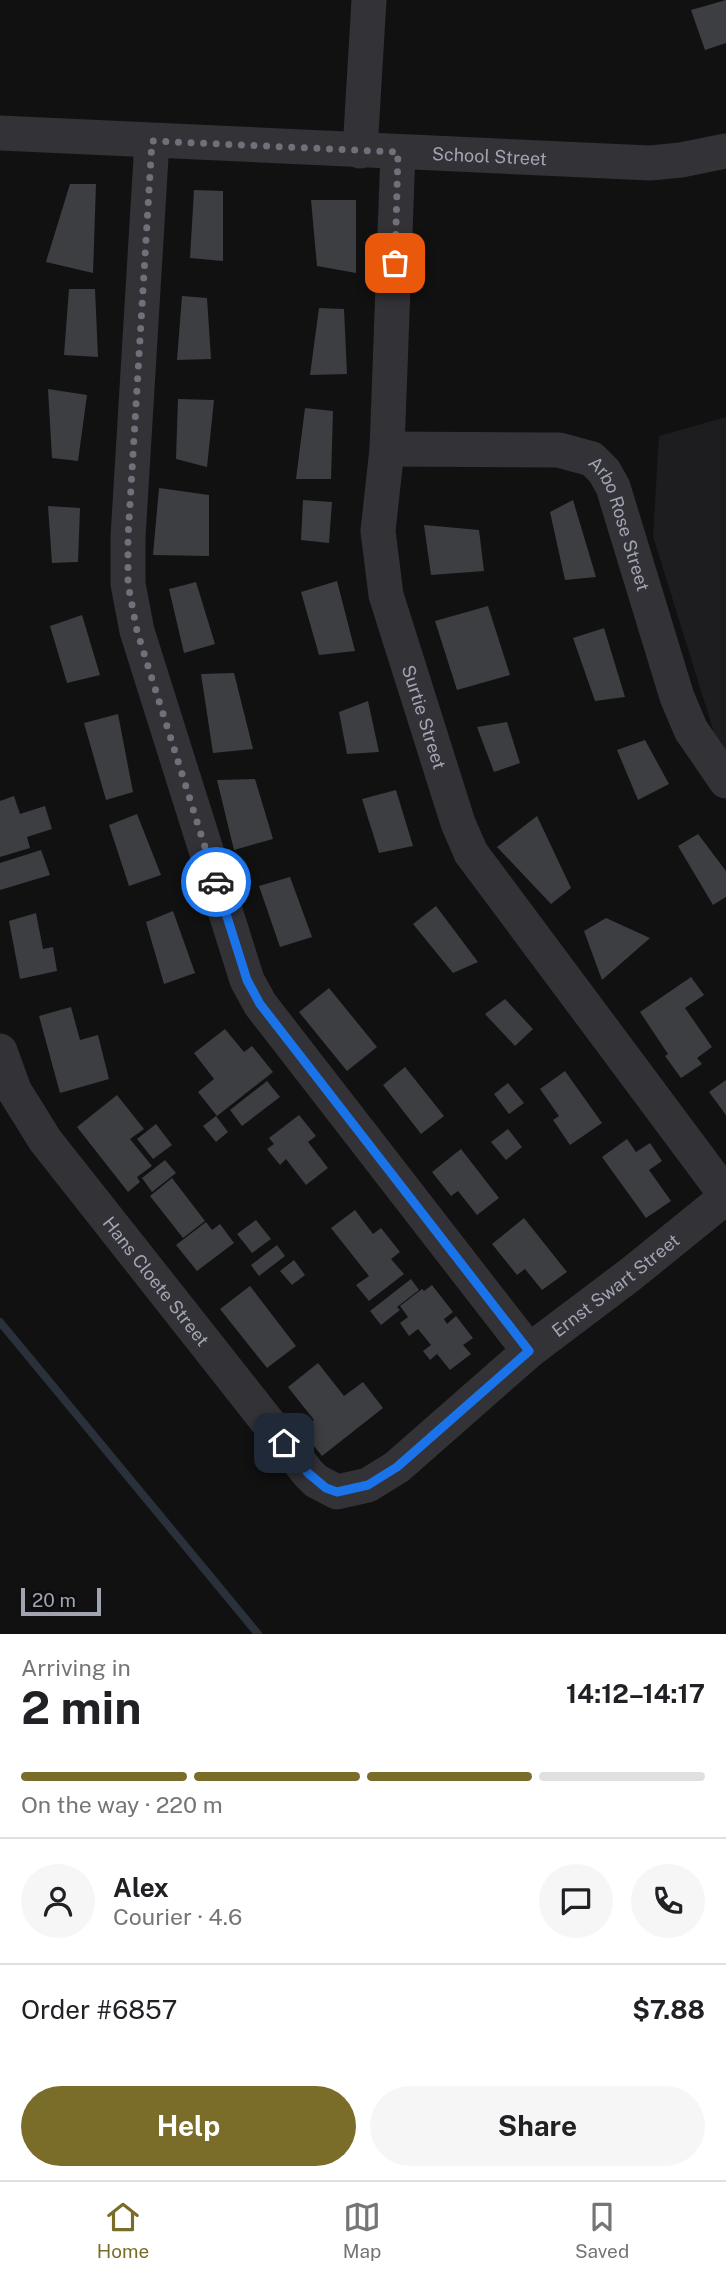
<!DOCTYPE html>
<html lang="en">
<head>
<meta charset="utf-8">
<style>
	:root { --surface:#fff; --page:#f6f6f6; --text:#202124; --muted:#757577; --line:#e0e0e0; --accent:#7a6d2a }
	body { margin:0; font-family:"Public Sans",sans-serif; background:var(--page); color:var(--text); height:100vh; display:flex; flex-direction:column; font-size:26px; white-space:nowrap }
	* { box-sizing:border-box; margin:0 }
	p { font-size:23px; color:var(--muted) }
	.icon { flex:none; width:38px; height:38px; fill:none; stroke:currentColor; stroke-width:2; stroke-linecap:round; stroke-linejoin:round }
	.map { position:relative; height:1634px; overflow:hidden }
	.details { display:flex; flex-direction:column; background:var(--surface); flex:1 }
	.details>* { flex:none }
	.scale { position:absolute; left:21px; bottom:18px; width:80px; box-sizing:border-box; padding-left:7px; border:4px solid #a2a4b2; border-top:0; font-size:19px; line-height:24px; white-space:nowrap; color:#a2a4b2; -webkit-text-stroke:5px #0c0c0d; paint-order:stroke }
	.pin { position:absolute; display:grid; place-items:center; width:60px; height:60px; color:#fff; margin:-30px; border-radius:14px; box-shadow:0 4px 10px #0006 }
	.courier { position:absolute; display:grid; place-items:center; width:70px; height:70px; margin:-35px; border:5px solid #1a73e8; border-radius:50%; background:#fff; color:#222; box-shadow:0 2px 9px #0007 }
	.overview em { font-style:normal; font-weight:700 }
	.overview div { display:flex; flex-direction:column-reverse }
	.overview { display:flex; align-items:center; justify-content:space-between; height:119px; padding:0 21px }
	h1 { font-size:46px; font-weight:700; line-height:52px }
	.bar { display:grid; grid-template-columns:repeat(4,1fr); gap:10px 7px; align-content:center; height:84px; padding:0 21px }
	.bar i { height:9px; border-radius:5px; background:var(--line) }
	.bar .selected { background:var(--accent) }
	.bar p { grid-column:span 4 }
	.line { display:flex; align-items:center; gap:18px; padding:0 21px; border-top:2px solid var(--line) }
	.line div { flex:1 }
	.round { display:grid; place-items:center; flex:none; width:74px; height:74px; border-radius:37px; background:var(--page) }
	.button { display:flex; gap:14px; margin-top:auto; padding:14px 21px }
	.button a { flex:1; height:80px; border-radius:42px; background:var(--accent); color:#fff; font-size:28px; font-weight:700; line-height:80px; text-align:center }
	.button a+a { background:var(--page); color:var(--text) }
	.tab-bar { display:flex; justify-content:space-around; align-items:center; height:98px; border-top:2px solid var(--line); background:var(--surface); font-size:19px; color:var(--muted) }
	.tab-bar a { display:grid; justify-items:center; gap:4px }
	.tab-bar .selected { color:var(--accent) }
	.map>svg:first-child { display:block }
	.built { fill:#1d1d1f }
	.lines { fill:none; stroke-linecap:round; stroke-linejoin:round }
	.stream { stroke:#2b313a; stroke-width:8 }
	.building { fill:#3d3e42 }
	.minor { stroke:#323237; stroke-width:35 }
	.done { stroke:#6f717a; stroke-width:7; stroke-dasharray:0 12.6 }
	.route { stroke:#1a73e8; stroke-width:9 }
	.labels { text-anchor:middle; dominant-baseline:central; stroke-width:7; stroke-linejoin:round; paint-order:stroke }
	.street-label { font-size:18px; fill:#a2a4b2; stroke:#0c0c0d }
</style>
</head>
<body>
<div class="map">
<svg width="726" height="1634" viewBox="0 0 726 1634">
	<rect width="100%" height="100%" fill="#111112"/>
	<path class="built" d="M726,417V751L716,739L653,536L659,436Z"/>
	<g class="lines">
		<path class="stream" d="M0,1322L258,1634"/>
	</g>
	<path class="building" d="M726,0V43L705,50L691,10Z
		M70,184H96L93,273L46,262Z
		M194,190L223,191V261L190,258Z
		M311,200H356V273L317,266Z
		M69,289H95L98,357L64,355Z
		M182,296L207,298L211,359L177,360Z
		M319,308L344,309L347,374L310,375Z
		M48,389L87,395L78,461L52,458Z
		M178,399L214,400L207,467L176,459Z
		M305,408L333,411L331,479H296Z
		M159,488L209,495V556L153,555Z
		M303,500L332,502L329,543L301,540Z
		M573,500L596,577L565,580L550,512Z
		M48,506L80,508L78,562L52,563Z
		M424,525L479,530L484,571L431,575Z
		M337,581L355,651L319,655L301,592Z
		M196,582L215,644L184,653L169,589Z
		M488,606L510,675L457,690L435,621Z
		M82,615L100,675L67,683L50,626Z
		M604,628L625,697L595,701L573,638Z
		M234,673L253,749L213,753L201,674Z
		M368,701L379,752L347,754L339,712Z
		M118,714L133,792L106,800L84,723Z
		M507,722L520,763L494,772L477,727Z
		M645,740L669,784L638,800L617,750Z
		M255,779L273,839L234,850L217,780Z
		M396,790L413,846L379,853L362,799Z
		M14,796L20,814L45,806L52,829L27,837L30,848L0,857V801Z
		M137,814L161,875L129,886L109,825Z
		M537,816L571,888L551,904L497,847Z
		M698,834L726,871V897L713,905L678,846Z
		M41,850L50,875L0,890V863Z
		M290,877L312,937L280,947L259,886Z
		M436,906L478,962L453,973L413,924Z
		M173,911L195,973L164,984L146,922Z
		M36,913L43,949L53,947L57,971L20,979L9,921Z
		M606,918L650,938L602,980L584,931Z
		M691,977L704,995L685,1008L712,1047L697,1058L702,1064L681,1078L665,1056L668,1054L640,1012Z
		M329,988L377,1047L347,1071L299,1012Z
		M505,999L533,1029L515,1046L485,1014Z
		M71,1007L80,1040L98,1035L109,1079L60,1093L39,1016Z
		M225,1029L244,1052L252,1046L273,1072L217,1116L198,1092L214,1079L194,1053Z
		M405,1067L444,1116L421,1134L383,1085Z
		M565,1071L602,1123L570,1145L553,1120L559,1116L540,1089Z
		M726,1080V1115L709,1092Z
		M267,1081L280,1097L242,1126L230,1110Z
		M508,1083L524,1103L509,1114L494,1094Z
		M117,1095L144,1129L130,1139L152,1166L137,1177L140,1182L128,1192L77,1127Z
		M299,1115L316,1136L308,1142L328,1168L306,1185L286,1159L280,1165L267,1149L274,1144L269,1138Z
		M216,1116L228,1132L216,1142L203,1126Z
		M156,1124L172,1145L153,1159L137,1139Z
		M508,1129L522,1147L506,1160L491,1142Z
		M627,1139L636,1152L650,1143L662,1161L649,1170L671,1201L646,1218L602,1157Z
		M461,1149L499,1198L477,1215L458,1191L451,1196L432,1172Z
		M165,1160L176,1173L152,1192L142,1178Z
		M172,1178L205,1221L183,1238L150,1196Z
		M355,1210L373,1234L381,1228L400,1252L391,1259L404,1274L369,1301L356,1285L369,1276L331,1228Z
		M524,1218L567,1272L542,1290L525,1269L517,1275L492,1244Z
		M256,1220L271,1239L252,1253L237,1234Z
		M206,1222L212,1230L220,1224L234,1243L197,1271L176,1245Z
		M277,1245L285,1256L259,1276L251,1265Z
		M294,1260L305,1275L292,1285L280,1271Z
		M411,1279L419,1290L397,1307L400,1310L381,1325L370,1311Z
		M432,1285L453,1312L444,1319L447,1324L456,1316L473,1338L463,1345L471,1354L450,1370L437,1354L430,1360L423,1351L431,1345L418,1329L409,1336L400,1323L408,1317L400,1306L422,1289L424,1291Z
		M250,1286L296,1346L267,1368L220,1309Z
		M318,1363L344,1396L363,1382L383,1408L322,1456L301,1430L314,1420L288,1387Z"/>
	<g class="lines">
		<g class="minor">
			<path id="s1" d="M0,133L650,163L681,160L726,151"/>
			<path d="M152,141L128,537V584L137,631L247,980L260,1004L529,1351"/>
			<path d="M360,151L369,0"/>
			<path id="s2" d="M398,152L387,449L378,531L386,595L458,823L471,853L726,1195"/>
			<path id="s3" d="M387,449L559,450L592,459L604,471L613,487L677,697L691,730L726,781"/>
			<path id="s4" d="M0,1051L14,1090L45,1140L308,1473L316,1481L337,1492L368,1485L397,1467L529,1351L631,1274L726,1197"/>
		</g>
	</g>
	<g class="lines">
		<path class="done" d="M216,882L137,631L128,584V537L152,141L398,152L395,263"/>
		<path class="route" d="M216,882L247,980L260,1004L529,1351L397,1467L368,1485L337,1492L326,1488L308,1473L284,1443"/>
	</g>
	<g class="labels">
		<g class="street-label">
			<text stroke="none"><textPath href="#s1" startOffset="490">School Street</textPath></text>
			<text stroke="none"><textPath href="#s3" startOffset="278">Arbo Rose Street</textPath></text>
			<text stroke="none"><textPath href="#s2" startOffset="572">Surtie Street</textPath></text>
			<text stroke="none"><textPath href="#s4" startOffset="280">Hans Cloete Street</textPath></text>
			<text stroke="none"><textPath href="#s4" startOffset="910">Ernst Swart Street</textPath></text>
		</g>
	</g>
</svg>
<div class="scale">20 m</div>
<div class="pin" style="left:395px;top:263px;background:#ea580c"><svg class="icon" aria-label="bag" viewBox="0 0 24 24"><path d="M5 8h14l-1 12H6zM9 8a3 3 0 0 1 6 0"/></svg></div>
<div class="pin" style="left:284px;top:1443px;background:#1f2937"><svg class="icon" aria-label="home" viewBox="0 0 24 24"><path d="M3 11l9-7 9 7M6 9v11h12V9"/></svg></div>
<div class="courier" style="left:216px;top:882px"><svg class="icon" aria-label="car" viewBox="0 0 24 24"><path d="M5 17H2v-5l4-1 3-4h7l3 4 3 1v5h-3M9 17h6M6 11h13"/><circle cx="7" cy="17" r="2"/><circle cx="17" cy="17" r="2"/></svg></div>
</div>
<section class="details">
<div class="overview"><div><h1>2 min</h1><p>Arriving in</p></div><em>14:12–14:17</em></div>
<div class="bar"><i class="selected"></i><i class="selected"></i><i class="selected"></i><i></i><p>On the way · 220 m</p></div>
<div class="line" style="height:126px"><a class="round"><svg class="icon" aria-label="person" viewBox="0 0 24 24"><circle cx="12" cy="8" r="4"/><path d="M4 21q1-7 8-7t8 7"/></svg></a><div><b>Alex</b><p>Courier · 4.6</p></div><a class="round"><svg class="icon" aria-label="chat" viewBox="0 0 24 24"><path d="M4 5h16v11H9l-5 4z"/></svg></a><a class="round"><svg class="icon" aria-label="phone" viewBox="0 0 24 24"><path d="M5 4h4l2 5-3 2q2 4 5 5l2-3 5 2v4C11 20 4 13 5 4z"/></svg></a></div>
<div class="line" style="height:91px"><div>Order #6857</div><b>$7.88</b></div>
<div class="button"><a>Help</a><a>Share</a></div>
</section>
<nav class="tab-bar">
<a class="selected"><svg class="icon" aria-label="home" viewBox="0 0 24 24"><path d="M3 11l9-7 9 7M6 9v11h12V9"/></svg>Home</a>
<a><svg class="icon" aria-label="map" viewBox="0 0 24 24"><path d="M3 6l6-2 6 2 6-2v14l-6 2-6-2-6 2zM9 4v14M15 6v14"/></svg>Map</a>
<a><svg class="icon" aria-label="saved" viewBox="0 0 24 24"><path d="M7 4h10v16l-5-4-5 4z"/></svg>Saved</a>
</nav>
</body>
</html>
